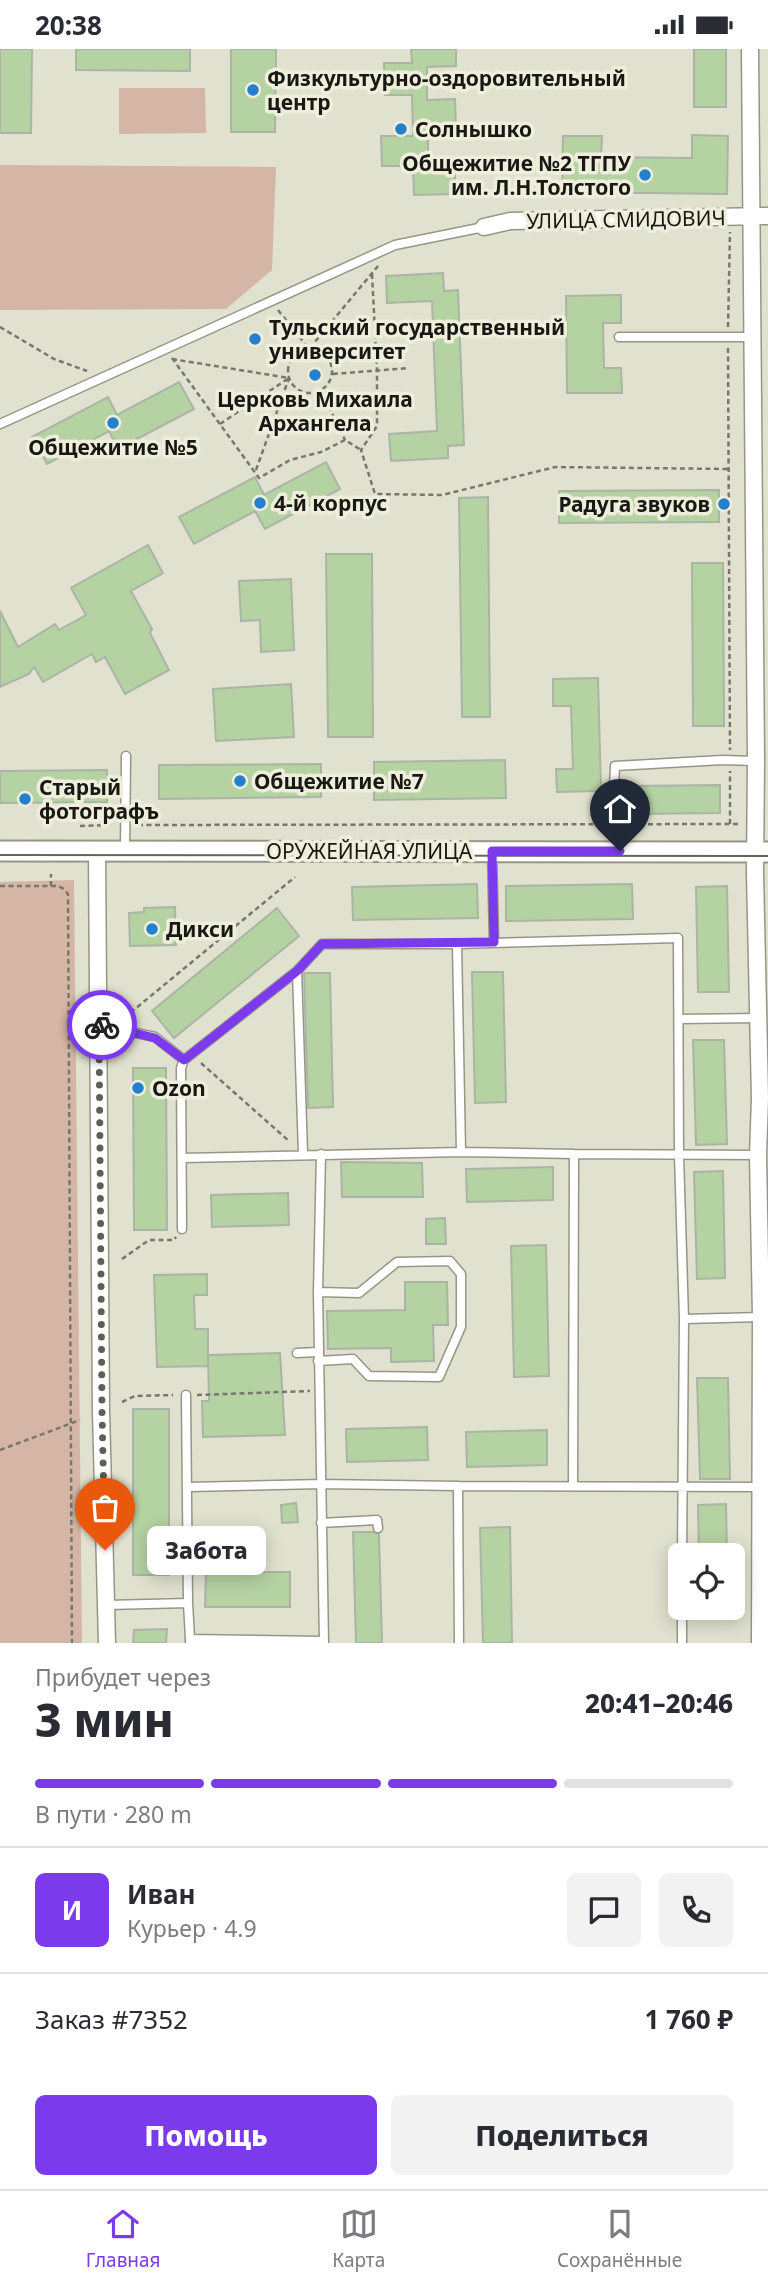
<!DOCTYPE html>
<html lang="ru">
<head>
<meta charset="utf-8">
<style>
	:root { --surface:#fff; --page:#f2f2f3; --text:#2b2b33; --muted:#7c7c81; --line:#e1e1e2; --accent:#7c3aed }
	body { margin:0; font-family:"Noto Sans",sans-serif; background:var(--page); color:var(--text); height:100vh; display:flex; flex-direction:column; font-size:26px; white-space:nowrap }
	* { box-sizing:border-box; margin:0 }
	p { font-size:23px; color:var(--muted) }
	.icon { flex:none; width:38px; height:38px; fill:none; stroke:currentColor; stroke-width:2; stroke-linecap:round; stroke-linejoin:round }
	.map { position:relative; height:1594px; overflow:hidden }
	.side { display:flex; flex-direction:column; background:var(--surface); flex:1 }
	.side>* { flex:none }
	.fabs { position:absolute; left:668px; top:1494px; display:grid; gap:14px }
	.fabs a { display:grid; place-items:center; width:77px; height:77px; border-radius:10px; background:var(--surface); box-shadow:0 4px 18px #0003; font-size:35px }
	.pin { position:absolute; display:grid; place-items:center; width:60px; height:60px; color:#fff; margin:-72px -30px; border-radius:50% 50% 50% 0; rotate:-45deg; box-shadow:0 0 7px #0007 }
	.pin .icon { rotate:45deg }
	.courier { position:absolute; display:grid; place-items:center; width:70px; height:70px; margin:-35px; border:5px solid #7c3aed; border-radius:50%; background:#fff; color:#222; box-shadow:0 2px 9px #0007 }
	.bubble { position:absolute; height:49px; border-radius:10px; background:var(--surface); box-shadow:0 4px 18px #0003; font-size:23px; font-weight:800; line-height:49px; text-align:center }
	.overview em { font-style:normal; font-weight:800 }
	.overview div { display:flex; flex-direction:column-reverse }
	.overview { display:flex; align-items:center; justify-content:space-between; height:119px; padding:0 35px }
	h1 { font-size:46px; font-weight:800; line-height:52px }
	.bar { display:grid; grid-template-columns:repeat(4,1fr); gap:10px 7px; align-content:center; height:84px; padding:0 35px }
	.bar i { height:9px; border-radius:5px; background:var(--line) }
	.bar .selected { background:var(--accent) }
	.bar p { grid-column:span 4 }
	.line { display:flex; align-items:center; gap:18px; padding:0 35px; border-top:2px solid var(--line) }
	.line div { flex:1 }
	.round { display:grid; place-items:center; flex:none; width:74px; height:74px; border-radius:10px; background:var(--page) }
	.primary-button { display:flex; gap:14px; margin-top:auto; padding:14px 35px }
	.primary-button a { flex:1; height:80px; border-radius:10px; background:var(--accent); color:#fff; font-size:28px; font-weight:800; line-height:80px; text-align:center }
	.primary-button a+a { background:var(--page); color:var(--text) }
	.status { display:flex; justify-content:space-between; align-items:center; height:49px; padding:0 35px; background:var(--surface); direction:ltr }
	.status svg { height:19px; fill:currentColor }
	.tab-bar { display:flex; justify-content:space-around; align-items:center; height:98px; border-top:2px solid var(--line); background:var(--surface); font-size:19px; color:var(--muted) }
	.tab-bar a { display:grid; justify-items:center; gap:4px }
	.tab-bar .selected { color:var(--accent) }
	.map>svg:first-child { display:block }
	.green { fill:#d5b5a5 }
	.building { fill:#b5d2a3; stroke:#abb4a5; stroke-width:2 }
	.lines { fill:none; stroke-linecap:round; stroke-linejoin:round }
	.service-casing { stroke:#979686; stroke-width:11 }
	.minor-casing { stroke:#979686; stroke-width:19 }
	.tertiary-casing { stroke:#979686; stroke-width:23 }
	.path { stroke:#77776c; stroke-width:2.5; stroke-dasharray:5 3.5; stroke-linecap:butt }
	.service { stroke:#fff; stroke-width:8 }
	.minor { stroke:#fff; stroke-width:16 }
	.tertiary { stroke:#fff; stroke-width:19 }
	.tram { stroke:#65655b; stroke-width:2 }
	.done { stroke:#5f5f55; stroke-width:7; stroke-dasharray:0 12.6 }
	.route { stroke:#7c3aed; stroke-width:9 }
	.poi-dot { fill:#2480cd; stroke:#efeedc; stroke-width:2.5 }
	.labels { text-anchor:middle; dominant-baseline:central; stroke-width:7; stroke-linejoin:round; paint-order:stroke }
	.poi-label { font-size:21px; font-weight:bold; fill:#191913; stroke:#efeedc; text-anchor:start }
	.street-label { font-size:21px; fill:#191913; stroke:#efeedc }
</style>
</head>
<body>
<div class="status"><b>20:38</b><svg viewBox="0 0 49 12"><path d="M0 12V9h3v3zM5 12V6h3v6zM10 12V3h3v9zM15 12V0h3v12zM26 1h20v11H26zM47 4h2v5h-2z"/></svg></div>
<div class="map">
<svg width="768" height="1594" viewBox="0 0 768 1594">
	<rect width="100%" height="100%" fill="#e1e1cf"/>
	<path class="green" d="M119,39H205L206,84L119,85Z
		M0,116L276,118L272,221L226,260L0,261Z
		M74,831L82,1594H0V833Z"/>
	<path class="building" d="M0,0H32L31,84H0Z
		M76,0H190V22L76,21Z
		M231,0H276L275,83H231Z
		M411,0H456V17L427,18V51L455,50L456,82L428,83V112L455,111V145L414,146L413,117H382L381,87H413L412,46H385L384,14H412Z
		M694,0H726V58H694Z
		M692,86L728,87L727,145L562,143L563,87H602L601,108L692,109Z
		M443,224L444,242L458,241L464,396L448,397V409L391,412L389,385L437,382L432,252L387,254L386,227Z
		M621,246V274H603L604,319H621L622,344H567L566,247Z
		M179,333L194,360L118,400L109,382L47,415L32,388L108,348L117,366Z
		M326,413L340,440L265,480L255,462L194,495L179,468L255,428L264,446Z
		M719,441V473L559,474V442Z
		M488,448L490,668H462L459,449Z
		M148,496L163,524L131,542L152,580L150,584L169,621L125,645L105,608L96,613L92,605L43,633L34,618L29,625L0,638V562L18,598L55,575L59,581L86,566L71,539Z
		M326,505H372L373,688H328Z
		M692,514H723L724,677H693Z
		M291,530L294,601L261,603L260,571L241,572L239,532Z
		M598,629L601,742L557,743L556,720H573L571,657H553V630Z
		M291,635L294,688L216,692L213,640Z
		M505,711L506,749L374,751V713Z
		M321,715V748L159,750V716Z
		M107,721V753L0,754V722Z
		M720,736V764L630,765V737Z
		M477,835L478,869L353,871L352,838Z
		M632,835L633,870L506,872V837Z
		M727,837L729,943H698L696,838Z
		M175,858L176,896L130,897L129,864L144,863V859Z
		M277,859L299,887L174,989L152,962Z
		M472,923H503L506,1053L475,1054Z
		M304,924H330L333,1058L308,1059Z
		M693,991H724L727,1095L696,1096Z
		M133,1019H166L167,1181H134Z
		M341,1113L422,1114L423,1148H342Z
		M553,1118V1151L467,1153L466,1120Z
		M723,1122L725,1229L697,1230L694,1123Z
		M288,1144L289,1176L212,1178L211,1146Z
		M445,1169L446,1195H426V1170Z
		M546,1196L549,1327L514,1328L511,1197Z
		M207,1225V1246H194L195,1280H208V1317L157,1318L154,1226Z
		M405,1233H447L448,1276H433L434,1312L391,1313V1299L328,1300L327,1262L405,1261Z
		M280,1304L285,1386L203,1388L202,1352H209L208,1306Z
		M697,1329H728L730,1430H700Z
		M133,1360H169V1526H133Z
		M427,1378L428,1411L347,1413L346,1380Z
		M547,1381V1416L467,1418L466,1383Z
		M296,1454L298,1473L282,1474L281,1456Z
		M726,1455L727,1507H699L698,1456Z
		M510,1478L512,1594H483L480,1479Z
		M353,1483H373L379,1485L382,1594H356Z
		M206,1523H290V1558H205Z
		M167,1580L166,1594H133L134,1581Z"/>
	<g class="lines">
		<defs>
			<path id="service" d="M619,288H752
				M0,375L395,196L484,178
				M613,761L615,717L722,711L756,712
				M125,802L126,707
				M492,802L494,893
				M457,895L678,889L679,1106L684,1270L682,1507
				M297,922L322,895H457L461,1103
				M679,970L759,969
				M99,976L155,988L184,1011L181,1019L182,1180
				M184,1011L297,922L303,1105
				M321,1105L318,1243L324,1594
				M182,1109L461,1103L574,1105
				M318,1243L359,1244L397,1213L450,1212L461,1225V1278L439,1328L369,1327L353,1310L318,1312
				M684,1270L761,1268
				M297,1304L318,1303
				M186,1346L188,1554
				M573,1437L574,1105L758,1106
				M188,1438L321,1435L458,1437
				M321,1474L377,1471L378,1479
				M107,1556L188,1554L190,1590
				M682,1559V1594
				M190,1594V1590L324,1592
				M459,1594L458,1437L760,1438"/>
			<path id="minor" d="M750,0L756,712L755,824L760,1049L758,1106L761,1268L760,1594
				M484,178L510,172L768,167
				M97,802L101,1362L107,1594"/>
			<path id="tertiary" d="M0,802L768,803"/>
		</defs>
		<use href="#service" class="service-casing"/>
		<use href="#minor" class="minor-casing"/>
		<use href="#tertiary" class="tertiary-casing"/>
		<path class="path" d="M372,225L377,321V377L361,401L375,445L442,446L555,418L728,420
			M278,261L309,300L378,217
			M0,278L54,310L87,322
			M728,278L730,183
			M728,299L730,701
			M288 322a22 22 0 1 1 44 0a22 22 0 1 1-44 0Z
			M172,309L259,429L290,411L321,403L345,391L361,401
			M172,310L289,329
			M333,325L409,319
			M321,342L345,391
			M220,375L289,329
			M256,421L289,329
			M730,775V722
			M138,776L740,775
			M80,777L114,776
			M0,837H58L64,840L68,845L72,1594
			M51,837V825
			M124,969L295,828
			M201,1014L290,1093
			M122,1210L149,1191H174L176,1188
			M197,1346L310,1342
			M122,1353L135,1347L173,1346
			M0,1401L80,1371"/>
		<use href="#service" class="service"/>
		<use href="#minor" class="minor"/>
		<use href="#tertiary" class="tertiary"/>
		<path class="tram" d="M0,806L768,807"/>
	</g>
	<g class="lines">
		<path class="done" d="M102,976H99L102,1362L105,1501"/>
		<path class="route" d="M102,976L155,989L184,1011L297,922L322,895L494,893L492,802H620"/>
	</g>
	<g class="poi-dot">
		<circle cx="253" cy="41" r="7"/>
		<circle cx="401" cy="80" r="7"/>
		<circle cx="645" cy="126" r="7"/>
		<circle cx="255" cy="290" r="7"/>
		<circle cx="315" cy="326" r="7"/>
		<circle cx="113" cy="374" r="7"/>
		<circle cx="260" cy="454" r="7"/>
		<circle cx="724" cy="455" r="7"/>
		<circle cx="240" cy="732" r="7"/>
		<circle cx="25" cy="750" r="7"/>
		<circle cx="152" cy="880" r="7"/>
		<circle cx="138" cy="1039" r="7"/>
	</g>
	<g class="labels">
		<g class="poi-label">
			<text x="267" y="29">Физкультурно-оздоровительный<tspan x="267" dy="24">центр</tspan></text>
			<text x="415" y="80">Солнышко</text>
			<text x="631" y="114" text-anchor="end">Общежитие №2 ТГПУ<tspan x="631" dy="24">им. Л.Н.Толстого</tspan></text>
			<text x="269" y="278">Тульский государственный<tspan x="269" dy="24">университет</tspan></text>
			<text x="315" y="350" text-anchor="middle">Церковь Михаила<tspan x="315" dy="24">Архангела</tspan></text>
			<text x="113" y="398" text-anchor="middle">Общежитие №5</text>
			<text x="274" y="454">4-й корпус</text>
			<text x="710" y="455" text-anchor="end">Радуга звуков</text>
			<text x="254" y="732">Общежитие №7</text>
			<text x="39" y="738">Старый<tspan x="39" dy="24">фотографъ</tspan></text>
			<text x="166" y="880">Дикси</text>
			<text x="152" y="1039">Ozon</text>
		</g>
		<g class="street-label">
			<text transform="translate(626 170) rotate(-1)">УЛИЦА СМИДОВИЧ</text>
			<text x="369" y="802">ОРУЖЕЙНАЯ УЛИЦА</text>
		</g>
	</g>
</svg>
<div class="fabs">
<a><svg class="icon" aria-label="locate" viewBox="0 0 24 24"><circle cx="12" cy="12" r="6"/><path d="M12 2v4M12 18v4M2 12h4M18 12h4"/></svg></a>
</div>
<div class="pin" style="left:105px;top:1501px;background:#ea580c"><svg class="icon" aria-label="bag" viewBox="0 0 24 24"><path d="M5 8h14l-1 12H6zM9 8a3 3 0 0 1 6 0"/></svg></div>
<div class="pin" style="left:620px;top:802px;background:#1f2937"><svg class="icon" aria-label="home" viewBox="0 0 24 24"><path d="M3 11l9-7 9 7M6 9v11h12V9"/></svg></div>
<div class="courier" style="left:102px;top:976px"><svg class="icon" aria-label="bike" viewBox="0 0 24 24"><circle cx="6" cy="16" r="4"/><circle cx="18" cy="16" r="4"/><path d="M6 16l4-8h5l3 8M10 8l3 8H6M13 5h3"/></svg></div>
<div class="bubble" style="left:147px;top:1477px;width:119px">Забота</div>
</div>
<section class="side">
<div class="overview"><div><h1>3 мин</h1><p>Прибудет через</p></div><em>20:41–20:46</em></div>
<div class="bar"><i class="selected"></i><i class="selected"></i><i class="selected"></i><i></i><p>В пути · 280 m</p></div>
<div class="line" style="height:126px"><b class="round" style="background:var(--accent);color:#fff">И</b><div><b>Иван</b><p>Курьер · 4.9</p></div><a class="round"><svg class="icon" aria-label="chat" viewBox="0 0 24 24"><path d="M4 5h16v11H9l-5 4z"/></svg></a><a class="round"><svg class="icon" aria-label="phone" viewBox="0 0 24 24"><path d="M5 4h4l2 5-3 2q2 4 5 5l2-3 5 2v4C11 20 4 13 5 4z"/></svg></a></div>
<div class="line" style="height:91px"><div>Заказ #7352</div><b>1 760 ₽</b></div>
<div class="primary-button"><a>Помощь</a><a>Поделиться</a></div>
</section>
<nav class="tab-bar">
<a class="selected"><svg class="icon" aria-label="home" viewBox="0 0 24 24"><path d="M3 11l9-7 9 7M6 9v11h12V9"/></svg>Главная</a>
<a><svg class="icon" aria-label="map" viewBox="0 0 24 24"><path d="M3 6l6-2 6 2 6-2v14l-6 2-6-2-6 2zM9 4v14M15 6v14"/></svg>Карта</a>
<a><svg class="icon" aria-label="saved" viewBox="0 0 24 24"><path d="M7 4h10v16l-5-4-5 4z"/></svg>Сохранённые</a>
</nav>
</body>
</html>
